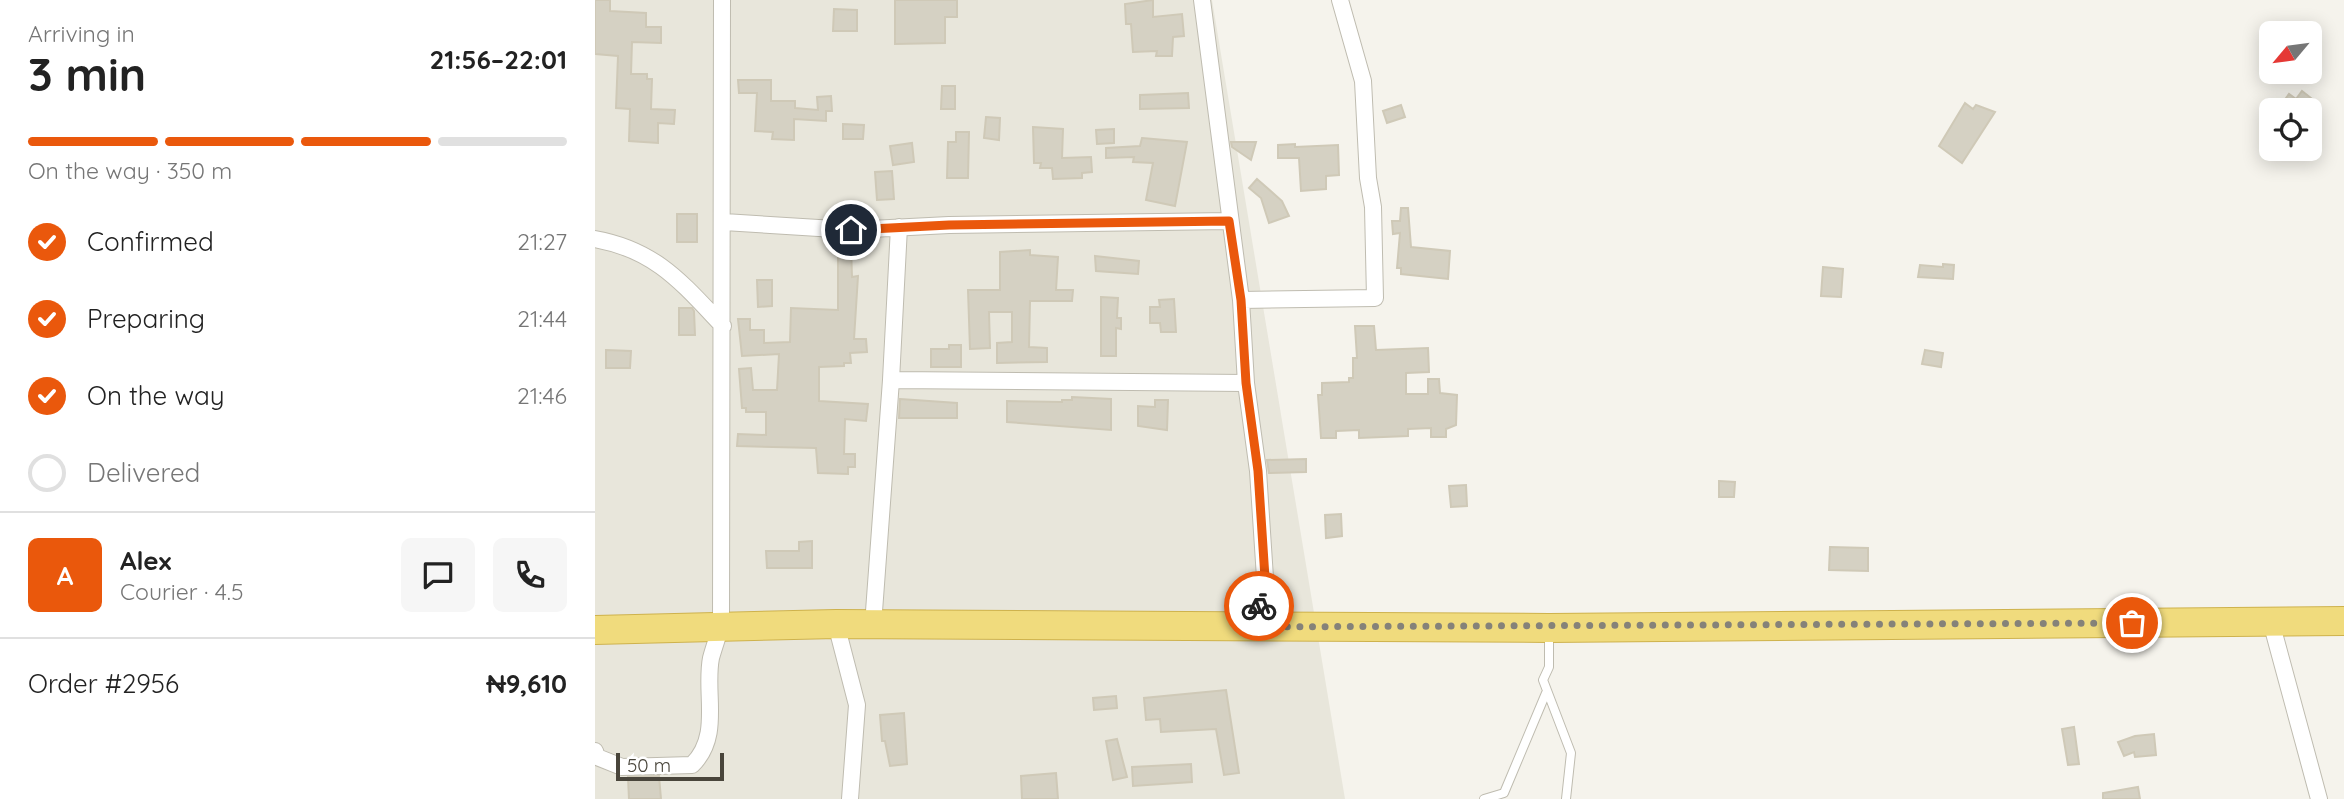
<!DOCTYPE html>
<html lang="en">
<head>
<meta charset="utf-8">
<style>
	:root { --surface:#fff; --page:#f6f6f6; --text:#222; --muted:#767676; --line:#e0e0e0; --accent:#ea580c }
	body { margin:0; font-family:Quicksand,sans-serif; background:var(--page); color:var(--text); height:100vh; display:flex; flex-direction:column; font-size:26px; white-space:nowrap }
	* { box-sizing:border-box; margin:0 }
	p { font-size:23px; color:var(--muted) }
	.icon { flex:none; width:38px; height:38px; fill:none; stroke:currentColor; stroke-width:2; stroke-linecap:round; stroke-linejoin:round }
	.map { position:relative; flex:1; overflow:hidden }
	.drawer { display:flex; flex-direction:column; background:var(--surface); width:595px }
	.drawer>* { flex:none }
	.needle { width:46px; rotate:241deg }
	.buttons { position:absolute; left:1664px; top:21px; display:grid; gap:14px }
	.buttons a { display:grid; place-items:center; width:63px; height:63px; border-radius:10px; background:var(--surface); box-shadow:0 4px 18px #0003; font-size:35px }
	.scale { position:absolute; left:21px; bottom:18px; width:108px; box-sizing:border-box; padding-left:7px; border:4px solid #49453b; border-top:0; font-size:19px; line-height:24px; white-space:nowrap; color:#49453b; -webkit-text-stroke:5px #fff; paint-order:stroke }
	.pin { position:absolute; display:grid; place-items:center; width:60px; height:60px; color:#fff; margin:-30px; border:4px solid #fff; border-radius:50%; box-shadow:0 2px 7px #0007 }
	.courier { position:absolute; display:grid; place-items:center; width:70px; height:70px; margin:-35px; border:5px solid #ea580c; border-radius:50%; background:#fff; color:#222; box-shadow:0 2px 9px #0007 }
	.headline em { font-style:normal; font-weight:800 }
	.headline div { display:flex; flex-direction:column-reverse }
	.headline { display:flex; align-items:center; justify-content:space-between; height:119px; padding:0 28px }
	h1 { font-size:46px; font-weight:800; line-height:52px }
	.bar { display:grid; grid-template-columns:repeat(4,1fr); gap:10px 7px; align-content:center; height:84px; padding:0 28px }
	.bar i { height:9px; border-radius:5px; background:var(--line) }
	.bar .on { background:var(--accent) }
	.bar p { grid-column:span 4 }
	.line { display:flex; align-items:center; gap:18px; padding:0 28px; border-top:2px solid var(--line) }
	.line div { flex:1 }
	.round { display:grid; place-items:center; flex:none; width:74px; height:74px; border-radius:10px; background:var(--page) }
	ol { padding:0 28px; list-style:none }
	li { display:flex; align-items:center; gap:21px; height:77px }
	li p { margin-inline-start:auto }
	li .icon { padding:7px; border-radius:50%; background:var(--accent); color:#fff; stroke-width:4 }
	li:last-child { color:var(--muted) }
	li i { width:38px; height:38px; border:4px solid var(--line); border-radius:50% }
	main { display:flex; flex:1; min-height:0 }
	.map>svg:first-child { display:block }
	.residential { fill:#e8e6db }
	.building { fill:#d5d1c3; stroke:#cfc9b7; stroke-width:2 }
	.lines { fill:none; stroke-linecap:round; stroke-linejoin:round }
	.lane-casing { stroke:#bfbcb0; stroke-width:10 }
	.street-casing { stroke:#bfbcb0; stroke-width:18 }
	.highway-casing { stroke:#ceb24d; stroke-width:30 }
	.lane { stroke:#fff; stroke-width:8 }
	.street { stroke:#fff; stroke-width:16 }
	.highway { stroke:#f0db7d; stroke-width:28 }
	.done { stroke:#858279; stroke-width:7; stroke-dasharray:0 12.6 }
	.route { stroke:#ea580c; stroke-width:9 }
</style>
</head>
<body>
<main>
<section class="drawer">
<div class="headline"><div><h1>3 min</h1><p>Arriving in</p></div><em>21:56–22:01</em></div>
<div class="bar"><i class="on"></i><i class="on"></i><i class="on"></i><i></i><p>On the way · 350 m</p></div>
<ol>
<li><svg class="icon" aria-label="check" viewBox="0 0 24 24"><path d="M5 12l5 5 9-10"/></svg>Confirmed<p>21:27</p></li>
<li><svg class="icon" aria-label="check" viewBox="0 0 24 24"><path d="M5 12l5 5 9-10"/></svg>Preparing<p>21:44</p></li>
<li><svg class="icon" aria-label="check" viewBox="0 0 24 24"><path d="M5 12l5 5 9-10"/></svg>On the way<p>21:46</p></li>
<li><i></i>Delivered</li>
</ol>
<div class="line" style="height:126px"><b class="round" style="background:var(--accent);color:#fff">A</b><div><b>Alex</b><p>Courier · 4.5</p></div><a class="round"><svg class="icon" aria-label="chat" viewBox="0 0 24 24"><path d="M4 5h16v11H9l-5 4z"/></svg></a><a class="round"><svg class="icon" aria-label="phone" viewBox="0 0 24 24"><path d="M5 4h4l2 5-3 2q2 4 5 5l2-3 5 2v4C11 20 4 13 5 4z"/></svg></a></div>
<div class="line" style="height:91px"><div>Order #2956</div><b>₦9,610</b></div>
</section>
<div class="map">
<svg width="1749" height="799" viewBox="0 0 1749 799">
	<rect width="100%" height="100%" fill="#f5f3ec"/>
	<path class="residential" d="M0,0H617L750,799H0Z"/>
	<path class="building" d="M0,0H15V11L51,13V27H66V43L37,42L36,74H52V79H57L56,109L80,110L79,124L63,123V143L34,141L35,109L21,108L23,56L0,54Z
		M300,0H362V17H350V43L300,44Z
		M558,0V17L587,14L589,36L578,37L577,56H561L562,51L538,52L536,24H531L530,4Z
		M239,9L262,10V31H238Z
		M143,80H176V101H200V108L223,110L222,97L236,96L237,111H231V121L199,119V140L177,139L178,132L160,131L162,93H144Z
		M347,86H360V109H346Z
		M1707,91L1721,102L1716,110H1682L1694,94L1701,99Z
		M593,93L594,108L545,109V95Z
		M1370,103L1378,109L1381,105L1400,112L1367,163L1344,146Z
		M806,105L810,117L792,123L788,111Z
		M391,117L405,118L404,140L389,138Z
		M248,124L269,125L268,139H248Z
		M438,127L468,129L467,158L496,157L497,172L487,173V178L458,179L457,168H445L446,163H439Z
		M519,129V143L502,144L501,130Z
		M361,132H374L373,178H352L353,142H361Z
		M547,138L592,142L580,206L551,200L558,163L538,162L539,157L511,158V148L545,146Z
		M636,142H661L656,160L637,147Z
		M317,143L319,162L298,165L295,146Z
		M700,144V147L743,145L744,175L731,176V189L706,191L704,158H683V145Z
		M297,171L299,199L282,200L280,172Z
		M662,179L687,201L694,216L674,223L666,198L654,188Z
		M806,208H813L816,247L855,251L853,279L806,274V268H802L805,233L798,234L797,221H805Z
		M82,214H102V242H82Z
		M243,246H256L257,277L263,276L259,339H271L272,352L255,353L256,363H249V366L224,367V401L273,404L271,421L250,419L249,454H260V467H253V474L223,473L221,448L142,446L143,434L171,435V412H151V408H147L144,369L156,368L158,390H182L184,354L147,356L143,319H155V330H169V343L195,342L196,308L243,310Z
		M435,250V255L463,257L461,290H478L477,301H435L434,347L452,348V362L402,363V343L417,342V312H394L395,348L375,349L373,290H405V252Z
		M500,256L544,261L543,274L501,271Z
		M1348,264L1359,265L1358,279L1323,277L1325,265L1348,267Z
		M1228,267L1248,269L1246,297L1226,296Z
		M162,280H177V306L163,307Z
		M506,297L523,298L522,318H526V329L521,328V356H506Z
		M579,299L581,332H566L565,323H555V307H565L564,300Z
		M84,308H97L99,311L100,335H84Z
		M760,326H779L781,350L833,348L834,372L811,373V394H833V379H844L845,393L862,395L861,425L851,429V437H836V428L813,429V436L764,438V430L741,431V438H726L723,395H727V383L754,382V378H758V358H762Z
		M354,345H366V367H336V349H354Z
		M11,350L36,351L35,368H11Z
		M1330,350L1348,353L1346,367L1327,364Z
		M477,397L516,399V430L412,422V401L467,402V400H477Z
		M305,399L362,403V418H304Z
		M560,400H573L572,430L543,426V406L560,407Z
		M711,459V472L674,473L672,460Z
		M1124,481L1140,482L1139,497H1124Z
		M871,485L872,506L856,507L854,486Z
		M746,514L747,536L731,538L730,515Z
		M217,541V568H172L171,551H204V542Z
		M1235,547L1273,548V571L1234,570Z
		M631,690L644,773L629,775L621,729L566,732L565,719L551,720L549,698Z
		M521,696L522,708L499,710L498,698Z
		M309,713L312,764L295,766L290,741H287L285,715Z
		M1479,727L1484,764L1473,765L1467,729Z
		M1559,734L1561,755L1540,757L1539,752L1529,756L1523,742L1540,736Z
		M522,739L532,777L518,780L511,741Z
		M596,764L597,782L538,786L537,767Z
		M461,773L463,799H427L426,776Z
		M64,776L66,799H34L33,777Z
		M1543,787L1545,799H1508V793Z"/>
	<g class="lines">
		<defs>
			<path id="lane" d="M954,634V667L948,680L976,753L971,799
				M889,799L909,793L951,693"/>
			<path id="street" d="M607,0L646,300L651,383L663,471L671,593L653,627
				M129,222L256,230L354,225L634,221
				M0,239C61,250 87,283 128,326
				M646,300L780,298L778,207L773,178L768,81L745,0
				M296,380L304,227
				M1676,622L1724,799
				M241,624L262,705L255,799
				M278,625L296,380L651,383
				M0,751L2,757L27,767L97,765C127,736 109,693 116,658C119,647 123,636 126,626L127,0"/>
			<path id="highway" d="M0,630L241,624L954,628L1749,621"/>
		</defs>
		<use href="#lane" class="lane-casing"/>
		<use href="#street" class="street-casing"/>
		<use href="#highway" class="highway-casing"/>
		<use href="#lane" class="lane"/>
		<use href="#street" class="street"/>
		<use href="#highway" class="highway"/>
	</g>
	<g class="lines">
		<path class="done" d="M664,606L653,627L1537,623"/>
		<path class="route" d="M256,230L354,225L634,221L646,300L651,383L663,471L671,593L664,606"/>
	</g>
</svg>
<div class="buttons">
<a><svg class="needle" viewBox="-14 -14 28 28"><path d="M0-13l5 13h-10z" fill="#e53935"/><path d="M0 13l5-13h-10z" fill="#767676"/></svg></a>
<a><svg class="icon" aria-label="locate" viewBox="0 0 24 24"><circle cx="12" cy="12" r="6"/><path d="M12 2v4M12 18v4M2 12h4M18 12h4"/></svg></a>
</div>
<div class="scale">50 m</div>
<div class="pin" style="left:1537px;top:623px;background:#ea580c"><svg class="icon" aria-label="bag" viewBox="0 0 24 24"><path d="M5 8h14l-1 12H6zM9 8a3 3 0 0 1 6 0"/></svg></div>
<div class="pin" style="left:256px;top:230px;background:#1f2937"><svg class="icon" aria-label="home" viewBox="0 0 24 24"><path d="M3 11l9-7 9 7M6 9v11h12V9"/></svg></div>
<div class="courier" style="left:664px;top:606px"><svg class="icon" aria-label="bike" viewBox="0 0 24 24"><circle cx="6" cy="16" r="4"/><circle cx="18" cy="16" r="4"/><path d="M6 16l4-8h5l3 8M10 8l3 8H6M13 5h3"/></svg></div>
</div>
</main>
</body>
</html>
